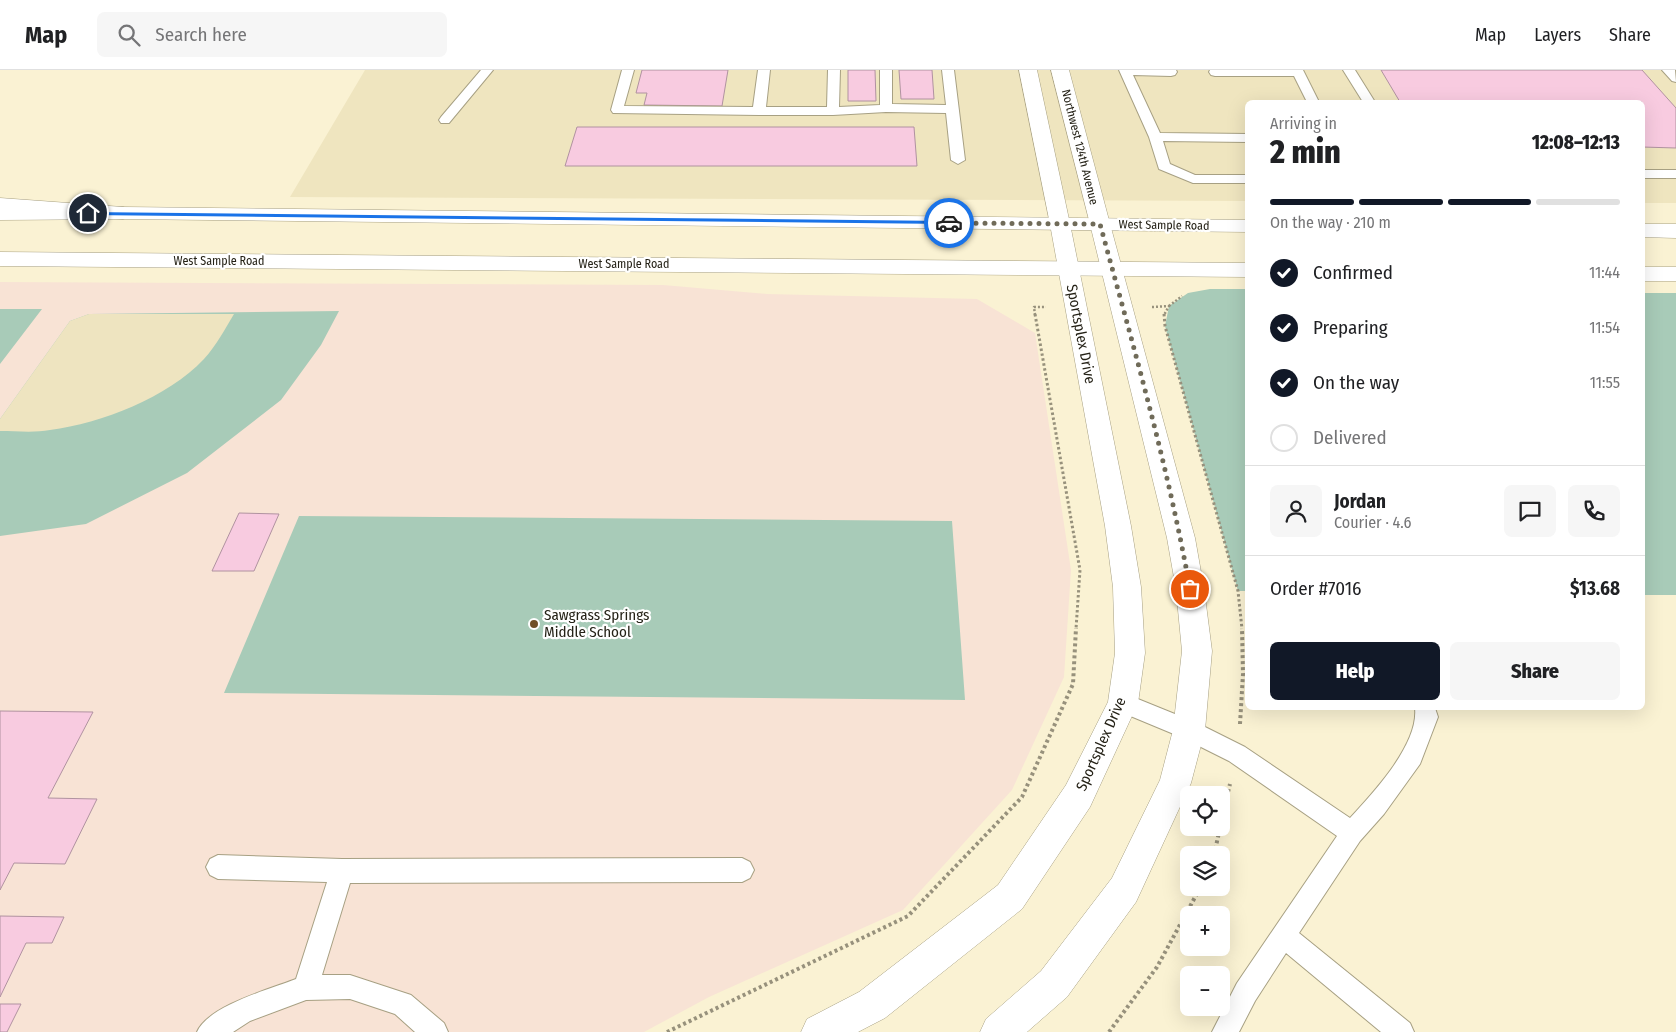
<!DOCTYPE html>
<html lang="en">
<head>
<meta charset="utf-8">
<style>
	:root { --surface:#fff; --page:#f6f6f6; --text:#202124; --muted:#757577; --line:#e0e0e0; --accent:#111827 }
	body { margin:0; font-family:"Fira Sans Condensed",sans-serif; background:var(--page); color:var(--text); height:100vh; display:flex; flex-direction:column; font-size:19px; white-space:nowrap }
	* { box-sizing:border-box; margin:0 }
	p { font-size:16px; color:var(--muted) }
	.icon { flex:none; width:28px; height:28px; fill:none; stroke:currentColor; stroke-width:2; stroke-linecap:round; stroke-linejoin:round }
	.map { position:relative; flex:1; overflow:hidden }
	.details { position:absolute; left:1245px; top:30px; width:400px; height:610px; display:flex; flex-direction:column; background:var(--surface); border-radius:8px; box-shadow:0 5px 20px #0002 }
	.details>* { flex:none }
	.buttons { position:absolute; left:1180px; top:716px; display:grid; gap:10px }
	.buttons a { display:grid; place-items:center; width:50px; height:50px; border-radius:8px; background:var(--surface); box-shadow:0 5px 20px #0002; font-size:25px }
	.pin { position:absolute; display:grid; place-items:center; width:42px; height:42px; color:#fff; margin:-21px; border:2px solid #fff; border-radius:50%; box-shadow:0 1px 5px #0007 }
	.courier { position:absolute; display:grid; place-items:center; width:50px; height:50px; margin:-25px; border:4px solid #1a73e8; border-radius:50%; background:#fff; color:#222; box-shadow:0 1px 6px #0007 }
	.head em { font-style:normal; font-weight:800 }
	.head div { display:flex; flex-direction:column-reverse }
	.head { display:flex; align-items:center; justify-content:space-between; height:85px; padding:0 25px }
	h1 { font-size:32px; font-weight:800; line-height:38px }
	.bar { display:grid; grid-template-columns:repeat(4,1fr); gap:8px 5px; align-content:center; height:60px; padding:0 25px }
	.bar i { height:6px; border-radius:4px; background:var(--line) }
	.bar .on { background:var(--accent) }
	.bar p { grid-column:span 4 }
	.line { display:flex; align-items:center; gap:12px; padding:0 25px; border-top:1px solid var(--line) }
	.line div { flex:1 }
	.round { display:grid; place-items:center; flex:none; width:52px; height:52px; border-radius:8px; background:var(--page) }
	ol { padding:0 25px; list-style:none }
	li { display:flex; align-items:center; gap:15px; height:55px }
	li p { margin-inline-start:auto }
	li .icon { padding:5px; border-radius:50%; background:var(--accent); color:#fff; stroke-width:4 }
	li:last-child { color:var(--muted) }
	li i { width:28px; height:28px; border:2px solid var(--line); border-radius:50% }
	.button { display:flex; gap:10px; margin-top:auto; padding:10px 25px }
	.button a { flex:1; height:58px; border-radius:8px; background:var(--accent); color:#fff; font-size:20px; font-weight:800; line-height:58px; text-align:center }
	.button a+a { background:var(--page); color:var(--text) }
	header { display:flex; align-items:center; gap:30px; box-sizing:border-box; height:70px; padding:0 25px; background:var(--surface); border-bottom:1px solid var(--line) }
	header strong { font-size:24px }
	nav { display:flex; gap:28px; margin-inline-start:auto; font-size:18px }
	.search { width:350px; height:45px; background:var(--page); display:flex; align-items:center; gap:12px; box-sizing:border-box; padding:0 18px; border-radius:8px; color:var(--muted); font-size:19px }
	.map>svg:first-child { display:block }
	.built { fill:#efe5bf }
	.education { fill:#f8e3d5 }
	.green { fill:#a8cbb8 }
	.sand { fill:#eee4c0 }
	.building { fill:#f8cbe0; stroke:#b092a0 }
	.lines { fill:none; stroke-linecap:round; stroke-linejoin:round }
	.service-casing { stroke:#a7a083; stroke-width:2 }
	.minor-casing { stroke:#a7a083; stroke-width:1 }
	.tertiary-casing { stroke:#a7a083; stroke-width:1 }
	.primary-casing { stroke:#a7a083; stroke-width:1 }
	.motorway-casing { stroke:#a7a083; stroke-width:1 }
	.path-far2 { stroke:#97917c; stroke-width:2.5; stroke-dasharray:2 2; stroke-linecap:butt }
	.path-far1 { stroke:#97917c; stroke-width:3; stroke-dasharray:2.5 2.5; stroke-linecap:butt }
	.path { stroke:#97917c; stroke-width:4; stroke-dasharray:3 3; stroke-linecap:butt }
	.service { fill:#fff; fill-rule:evenodd }
	.minor { fill:#fff; fill-rule:evenodd }
	.tertiary { fill:#fff; fill-rule:evenodd }
	.primary { fill:#fff; fill-rule:evenodd }
	.motorway { fill:#fff; fill-rule:evenodd }
	.route { fill:#1a73e8 }
	.done { stroke:#706b59; stroke-width:5; stroke-dasharray:0 9 }
	.poi-dot { fill:#704e26; stroke:#fff; stroke-width:2 }
	.labels { text-anchor:middle; dominant-baseline:central; stroke-width:4.5; stroke-linejoin:round; paint-order:stroke }
	.far-street-label { font-size:12px; fill:#252217; stroke:#fff }
	.street-label { font-size:15px; fill:#252217; stroke:#fff }
	.poi-label { font-size:15px; fill:#252217; stroke:#fff; text-anchor:start }
</style>
</head>
<body>
<header>
<strong>Map</strong>
<div class="search"><svg class="icon" aria-label="search" viewBox="0 0 24 24"><circle cx="10" cy="10" r="6"/><path d="M15 15l6 6"/></svg>Search here</div>
<nav><a>Map</a><a>Layers</a><a>Share</a></nav>
</header>
<div class="map">
<svg width="1676" height="962" viewBox="0 0 1676 962">
	<rect width="100%" height="100%" fill="#faf2d3"/>
	<path class="built" d="M365,0H1676V133H1643L1642,32H1248L1247,131L290,127Z"/>
	<path class="education" d="M0,212L663,215L767,224L977,229L1035,263L1071,500L1064,607L1012,720L903,840L709,927L644,962H0Z"/>
	<path class="green" d="M1210,219H1247V521H1238L1165,256L1169,236L1188,223Z
		M1643,223H1676V525H1643Z
		M0,239H42L0,294Z
		M339,241L321,275L281,330L187,403L86,454L0,466V349L70,251L89,244Z
		M299,446L952,451L965,630L224,623Z"/>
	<path class="sand" d="M89,244H234C225,259 216,276 204,289C167,328 102,353 50,360C34,363 16,361 0,361V349L70,251Z"/>
	<path class="building" d="M642,0H728L722,36L644,35L647,23H636Z
		M848,0H875L876,31H848Z
		M899,0H932L934,29H901Z
		M1381,0H1642L1676,38V78L1642,77V32H1400Z
		M577,57H914L917,96H565Z
		M239,443L279,444L254,501H212Z
		M0,641L93,642L48,728L97,729L65,794L14,793L0,820Z
		M0,846L64,847L52,873H26L0,927Z
		M0,934H21L7,962H0Z"/>
	<g class="lines">
		<defs>
			<path id="service" d="M481,0H493L449,53H441L439,50L441,47Z
				M622,0H634L624,36L753,37L758,0H770L766,37H827L828,0H840L839,37L880,35V0H892V34L946,35L942,0H954L965,90L958,94L951,90L946,43L886,42L833,45H759L613,43L611,40Z
				M1119,0H1176L1177,2L1175,5L1171,6L1133,5L1160,63L1248,64V72L1163,71L1170,94L1195,105H1248V113H1193L1159,99L1149,67Z
				M1210,0H1303L1319,32H1307L1294,6H1215L1211,5L1209,2Z
				M1343,0H1355L1375,32H1363Z
				M1662,0H1675L1676,12L1672,11Z
				M1642,100H1676V108H1642Z
				M1123,623L1197,653L1245,677L1350,748C1374,722 1419,674 1415,638H1435L1438,647L1420,694L1384,744L1360,771L1299,863L1410,953L1414,962H1381L1286,883L1255,931L1239,962H1212L1237,913L1337,766L1229,691L1181,667L1116,640L1113,633L1116,626Z
				M218,785L342,789L742,788L750,792L754,800L750,808L742,812L350,813L322,905H350L411,925L444,953L448,962H415L395,944L350,929L306,930L250,951L233,962H197C208,936 270,919 296,909L327,812L218,809L210,805L206,797L210,789Z"/>
			<path id="minor" d="M1019,0H1037L1070,154L1067,159L1060,160L1053,159L1050,154Z
				M1051,0H1069L1110,154L1107,159L1100,160L1093,159L1090,154Z"/>
			<path id="tertiary" d="M1060,148L1067,149L1070,154L1131,456L1141,517L1145,583L1138,633L1090,737L1022,839L885,948L858,962H801L807,949L859,922L998,815L1066,715L1108,632L1115,583L1113,517L1105,456L1050,154L1053,149Z
				M1100,148L1107,149L1110,154L1195,468L1204,519L1212,581L1205,660L1191,713L1136,832L1067,927L1027,962H980L986,949L1041,901L1112,808L1160,710L1173,660L1182,581L1176,519L1167,468L1090,154L1093,149Z"/>
			<path id="primary" d="M123,137L1248,150V162L123,149L0,150V138Z
				M1642,154H1676V168L1642,167Z
				M0,182L1248,193V207L0,196Z
				M1642,197H1676V211H1642Z"/>
			<path id="motorway" d="M0,128L123,137L130,139L133,143L130,147L123,149L0,140Z"/>
		</defs>
		<use href="#service" class="service-casing"/>
		<use href="#minor" class="minor-casing"/>
		<use href="#tertiary" class="tertiary-casing"/>
		<use href="#primary" class="primary-casing"/>
		<use href="#motorway" class="motorway-casing"/>
		<path class="path-far2" d="M1169,236L1182,226
			M1152,237L1169,236L1164,245
			M1035,245L1034,237H1046"/>
		<path class="path-far1" d="M1035,244L1080,500L1076,559
			M1164,244L1165,256L1238,521L1242,559"/>
		<path class="path" d="M1240,654L1243,604L1242,558
			M1221,751L1230,714
			M1214,785L1220,758
			M667,962L908,846L1022,727L1073,614L1076,558
			M1109,962L1157,897L1200,818"/>
		<use href="#service" class="service"/>
		<use href="#minor" class="minor"/>
		<use href="#tertiary" class="tertiary"/>
		<use href="#primary" class="primary"/>
		<use href="#motorway" class="motorway"/>
	</g>
	<path class="route" d="M86,142L949,151L952,153L949,154L88,145Z"/>
	<g class="lines">
		<path class="done" d="M949,153L1100,154C1133,275 1168,396 1190,519"/>
	</g>
	<circle class="poi-dot" cx="534" cy="554" r="5"/>
	<g class="labels">
		<g class="far-street-label">
			<text transform="translate(1080 77) rotate(76)">Northwest 124th Avenue</text>
			<text transform="translate(1164 155) rotate(1)">West Sample Road</text>
			<text x="219" y="191">West Sample Road</text>
			<text x="624" y="194">West Sample Road</text>
		</g>
		<g class="street-label">
			<text transform="translate(1081 264) rotate(79)">Sportsplex Drive</text>
			<text transform="translate(1101 674) rotate(-66)">Sportsplex Drive</text>
		</g>
		<g class="poi-label">
			<text x="544" y="545">Sawgrass Springs<tspan x="544" dy="17">Middle School</tspan></text>
		</g>
	</g>
</svg>
<div class="buttons">
<a><svg class="icon" aria-label="locate" viewBox="0 0 24 24"><circle cx="12" cy="12" r="6"/><path d="M12 2v4M12 18v4M2 12h4M18 12h4"/></svg></a>
<a><svg class="icon" aria-label="layers" viewBox="0 0 24 24"><path d="M12 4l9 5-9 5-9-5zM3 14l9 5 9-5"/></svg></a>
<a>+</a>
<a>−</a>
</div>
<div class="pin" style="left:1190px;top:519px;background:#ea580c"><svg class="icon" aria-label="bag" viewBox="0 0 24 24"><path d="M5 8h14l-1 12H6zM9 8a3 3 0 0 1 6 0"/></svg></div>
<div class="pin" style="left:88px;top:143px;background:#1f2937"><svg class="icon" aria-label="home" viewBox="0 0 24 24"><path d="M3 11l9-7 9 7M6 9v11h12V9"/></svg></div>
<div class="courier" style="left:949px;top:153px"><svg class="icon" aria-label="car" viewBox="0 0 24 24"><path d="M5 17H2v-5l4-1 3-4h7l3 4 3 1v5h-3M9 17h6M6 11h13"/><circle cx="7" cy="17" r="2"/><circle cx="17" cy="17" r="2"/></svg></div>
<section class="details">
<div class="head"><div><h1>2 min</h1><p>Arriving in</p></div><em>12:08–12:13</em></div>
<div class="bar"><i class="on"></i><i class="on"></i><i class="on"></i><i></i><p>On the way · 210 m</p></div>
<ol>
<li><svg class="icon" aria-label="check" viewBox="0 0 24 24"><path d="M5 12l5 5 9-10"/></svg>Confirmed<p>11:44</p></li>
<li><svg class="icon" aria-label="check" viewBox="0 0 24 24"><path d="M5 12l5 5 9-10"/></svg>Preparing<p>11:54</p></li>
<li><svg class="icon" aria-label="check" viewBox="0 0 24 24"><path d="M5 12l5 5 9-10"/></svg>On the way<p>11:55</p></li>
<li><i></i>Delivered</li>
</ol>
<div class="line" style="height:90px"><a class="round"><svg class="icon" aria-label="person" viewBox="0 0 24 24"><circle cx="12" cy="8" r="4"/><path d="M4 21q1-7 8-7t8 7"/></svg></a><div><b>Jordan</b><p>Courier · 4.6</p></div><a class="round"><svg class="icon" aria-label="chat" viewBox="0 0 24 24"><path d="M4 5h16v11H9l-5 4z"/></svg></a><a class="round"><svg class="icon" aria-label="phone" viewBox="0 0 24 24"><path d="M5 4h4l2 5-3 2q2 4 5 5l2-3 5 2v4C11 20 4 13 5 4z"/></svg></a></div>
<div class="line" style="height:65px"><div>Order #7016</div><b>$13.68</b></div>
<div class="button"><a>Help</a><a>Share</a></div>
</section>
</div>
</body>
</html>
